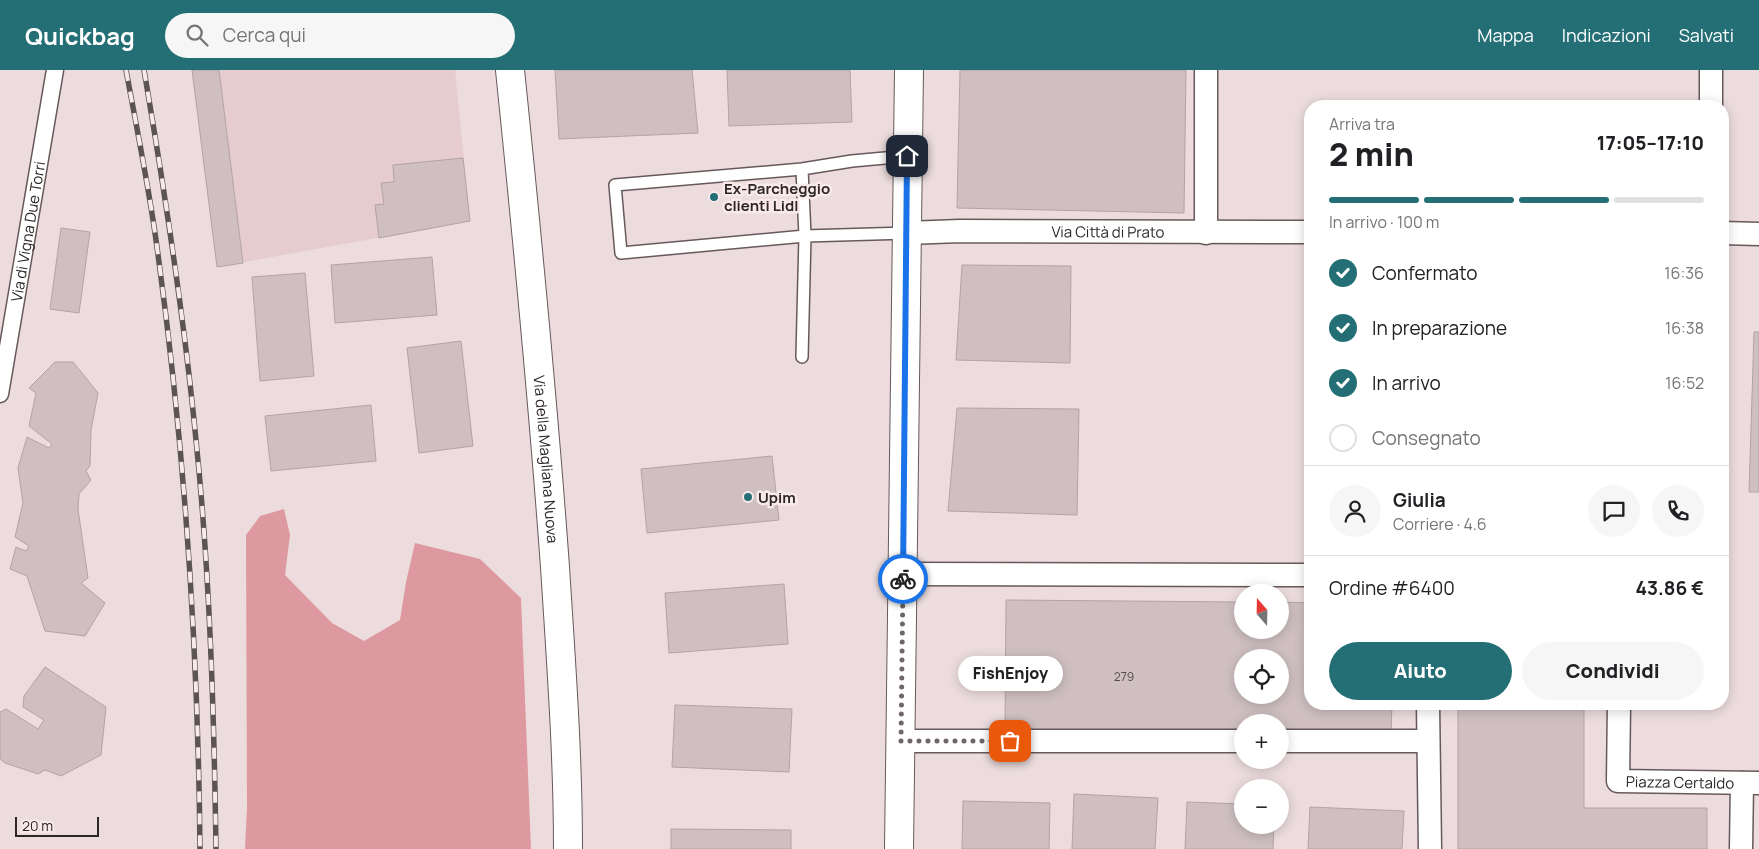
<!DOCTYPE html>
<html lang="it">
<head>
<meta charset="utf-8">
<style>
	:root { --surface:#fff; --page:#f6f6f6; --text:#202124; --muted:#757577; --line:#e0e0e0; --accent:#246f75 }
	body { margin:0; font-family:Manrope,sans-serif; background:var(--page); color:var(--text); height:100vh; display:flex; flex-direction:column; font-size:19px; white-space:nowrap }
	* { box-sizing:border-box; margin:0 }
	p { font-size:16px; color:var(--muted) }
	.icon { flex:none; width:28px; height:28px; fill:none; stroke:currentColor; stroke-width:2; stroke-linecap:round; stroke-linejoin:round }
	.map { position:relative; flex:1; overflow:hidden }
	.side { position:absolute; left:1304px; top:30px; width:425px; height:610px; display:flex; flex-direction:column; background:var(--surface); border-radius:20px; box-shadow:0 2px 12px #0003 }
	.side>* { flex:none }
	.needle { width:32px; rotate:340deg }
	.tools { position:absolute; left:1234px; top:514px; display:grid; gap:10px }
	.tools a { display:grid; place-items:center; width:55px; height:55px; border-radius:50%; background:var(--surface); box-shadow:0 2px 12px #0003; font-size:25px }
	.scale { position:absolute; left:15px; bottom:12px; width:84px; box-sizing:border-box; padding-left:5px; border:2px solid #2c2626; border-top:0; font-size:14px; line-height:18px; white-space:nowrap; color:#2c2626; -webkit-text-stroke:4px #fae9ea; paint-order:stroke }
	.pin { position:absolute; display:grid; place-items:center; width:42px; height:42px; color:#fff; margin:-21px; border-radius:10px; box-shadow:0 2px 8px #0006 }
	.courier { position:absolute; display:grid; place-items:center; width:50px; height:50px; margin:-25px; border:4px solid #1a73e8; border-radius:50%; background:#fff; color:#222; box-shadow:0 1px 6px #0007 }
	.bubble { position:absolute; height:35px; border-radius:18px; background:var(--surface); box-shadow:0 2px 12px #0003; font-size:16px; font-weight:800; line-height:35px; text-align:center }
	.head em { font-style:normal; font-weight:800 }
	.head div { display:flex; flex-direction:column-reverse }
	.head { display:flex; align-items:center; justify-content:space-between; height:85px; padding:0 25px }
	h1 { font-size:32px; font-weight:800; line-height:38px }
	.bar { display:grid; grid-template-columns:repeat(4,1fr); gap:8px 5px; align-content:center; height:60px; padding:0 25px }
	.bar i { height:6px; border-radius:4px; background:var(--line) }
	.bar .current { background:var(--accent) }
	.bar p { grid-column:span 4 }
	.line { display:flex; align-items:center; gap:12px; padding:0 25px; border-top:1px solid var(--line) }
	.line div { flex:1 }
	.round { display:grid; place-items:center; flex:none; width:52px; height:52px; border-radius:26px; background:var(--page) }
	ol { padding:0 25px; list-style:none }
	li { display:flex; align-items:center; gap:15px; height:55px }
	li p { margin-inline-start:auto }
	li .icon { padding:5px; border-radius:50%; background:var(--accent); color:#fff; stroke-width:4 }
	li:last-child { color:var(--muted) }
	li i { width:28px; height:28px; border:2px solid var(--line); border-radius:50% }
	.button { display:flex; gap:10px; margin-top:auto; padding:10px 25px }
	.button a { flex:1; height:58px; border-radius:30px; background:var(--accent); color:#fff; font-size:20px; font-weight:800; line-height:58px; text-align:center }
	.button a+a { background:var(--page); color:var(--text) }
	header { display:flex; align-items:center; gap:30px; box-sizing:border-box; height:70px; padding:0 25px; background:var(--accent); color:#fff }
	header strong { font-size:24px }
	nav { display:flex; gap:28px; margin-inline-start:auto; font-size:18px }
	.search { width:350px; height:45px; background:var(--page); display:flex; align-items:center; gap:12px; box-sizing:border-box; padding:0 18px; border-radius:28px; color:var(--muted); font-size:19px }
	.map>svg:first-child { display:block }
	.built { fill:#e6ccce }
	.green { fill:#dd999f }
	.building { fill:#cfbfc0; stroke:#b3a3a4; fill-rule:evenodd }
	.lines { fill:none; stroke-linecap:round; stroke-linejoin:round }
	.service-casing { stroke:#67595a; stroke-width:14 }
	.pedestrian-casing { stroke:#67595a; stroke-width:19 }
	.minor-casing { stroke:#67595a; stroke-width:25 }
	.secondary-casing { stroke:#67595a; stroke-width:30 }
	.service { stroke:#fff; stroke-width:11 }
	.pedestrian { stroke:#fff; stroke-width:16 }
	.minor { stroke:#fff; stroke-width:22 }
	.secondary { stroke:#fff; stroke-width:28 }
	.rail-casing { stroke:#5c5354; stroke-width:5.5 }
	.rail { stroke:#fae9ea; stroke-width:4; stroke-dasharray:11; stroke-linecap:butt }
	.done { stroke:#6f6666; stroke-width:5; stroke-dasharray:0 9 }
	.route { stroke:#1a73e8; stroke-width:6 }
	.poi-dot { fill:#246f75; stroke:#fae9ea; stroke-width:2 }
	.labels { text-anchor:middle; dominant-baseline:central; stroke-width:5; stroke-linejoin:round; paint-order:stroke }
	.number-label { font-size:12px; fill:#554c4c }
	.poi-label { font-size:15px; font-weight:bold; fill:#2c2626; stroke:#fae9ea; text-anchor:start }
	.street-label { font-size:15px; fill:#2c2626; stroke:#fae9ea }
</style>
</head>
<body>
<header>
<strong>Quickbag</strong>
<div class="search"><svg class="icon" aria-label="search" viewBox="0 0 24 24"><circle cx="10" cy="10" r="6"/><path d="M15 15l6 6"/></svg>Cerca qui</div>
<nav><a>Mappa</a><a>Indicazioni</a><a>Salvati</a></nav>
</header>
<div class="map">
<svg width="1759" height="779" viewBox="0 0 1759 779">
	<rect width="100%" height="100%" fill="#ecdcdd"/>
	<path class="built" d="M192,0H455L470,151L217,197Z"/>
	<path class="green" d="M284,439L290,465L285,505L332,553L364,571L400,550L406,512L415,473L480,489L521,528L531,779H245L247,738L246,465L260,446Z"/>
	<path class="building" d="M192,0H219L243,193L217,197Z
		M555,0H692L698,63L559,69Z
		M727,0H850L852,52L729,56Z
		M960,0H1186L1184,143L957,138Z
		M463,88L470,151L379,168L375,135L384,134L381,113L394,112L393,95Z
		M61,158L90,162L79,243L50,239Z
		M432,187L437,245L335,253L331,195Z
		M962,195L1071,196L1070,293L956,290Z
		M1308,195H1310V465H1305Z
		M305,203L314,306L260,311L252,207Z
		M1754,262H1759V422H1749Z
		M461,271L473,376L419,383L407,278Z
		M55,292H73L98,323L91,360L90,396L86,401L91,410L79,424L78,439L88,508L81,513L105,533L85,566L45,561L27,506L10,499L16,477L26,481L29,476L15,467L23,433L18,398L27,367L49,378L52,374L29,356L36,323L29,318Z
		M371,335L376,391L271,401L265,346Z
		M957,338L1079,339L1077,445L948,441Z
		M772,386L779,450L647,463L641,399Z
		M784,514L788,574L669,583L665,523Z
		M1006,530L1242,532V560H1280V532L1310,533V634H1392L1391,663L1280,662V652H1242V662L1005,660ZM1242,588H1280V625H1242Z
		M45,597L106,637L101,685L61,706L45,700L38,704L5,693L0,689V642L6,639L38,659L44,650L23,637L24,626Z
		M1458,634H1584V738H1707V779H1458Z
		M675,635L792,639L789,702L672,697Z
		M1074,724L1158,728L1155,779H1072Z
		M963,731L1050,733L1049,779H962Z
		M1187,732L1242,734V755H1274L1273,779H1185Z
		M1310,737L1404,741L1402,779H1308Z
		M671,759L791,760V779H671Z"/>
	<g class="lines">
		<defs>
			<path id="service" d="M907,163L805,166L621,183L615,115L802,99L852,91L907,86
				M802,287L805,166L802,99"/>
			<g id="pedestrian">
				<path id="s1" d="M0,324L55,0"/>
			</g>
			<g id="minor">
				<path d="M1206,0V163"/>
				<path d="M1711,36V0"/>
				<path id="s2" d="M907,163L960,161L1310,162"/>
				<path d="M1722,163L1759,164"/>
				<path d="M903,504L1310,505"/>
				<path d="M1428,634L1430,779"/>
				<path id="s3" d="M1619,634L1618,711L1759,713"/>
				<path d="M901,671H1242"/>
				<path d="M1280,671H1428"/>
				<path d="M1741,779L1742,713"/>
			</g>
			<g id="secondary">
				<path id="s4" d="M510,0C527,165 543,331 555,497C561,591 568,685 568,779"/>
				<path d="M899,779L909,0"/>
			</g>
		</defs>
		<use href="#service" class="service-casing"/>
		<use href="#pedestrian" class="pedestrian-casing"/>
		<use href="#minor" class="minor-casing"/>
		<use href="#secondary" class="secondary-casing"/>
		<use href="#service" class="service"/>
		<use href="#pedestrian" class="pedestrian"/>
		<use href="#minor" class="minor"/>
		<use href="#secondary" class="secondary"/>
		<defs>
			<path id="rail" d="M126,0C136,54 147,108 155,163C184,367 198,573 200,779
				M144,0C165,123 184,246 196,370C210,506 214,643 216,779"/>
		</defs>
		<use href="#rail" class="rail-casing"/>
		<use href="#rail" class="rail"/>
	</g>
	<g class="lines">
		<path class="done" d="M903,509L901,671H1010"/>
		<path class="route" d="M903,509L907,86"/>
	</g>
	<g class="poi-dot">
		<circle cx="714" cy="127" r="5"/>
		<circle cx="748" cy="427" r="5"/>
	</g>
	<g class="labels">
		<g class="number-label">
			<text x="1124" y="606">279</text>
		</g>
		<g class="poi-label">
			<text x="724" y="118">Ex-Parcheggio<tspan x="724" dy="17">clienti Lidl</tspan></text>
			<text x="758" y="427">Upim</text>
		</g>
		<g class="street-label">
			<text stroke="none"><textPath href="#s1" startOffset="165">Via di Vigna Due Torri</textPath></text>
			<text stroke="none"><textPath href="#s2" startOffset="201">Via Città di Prato</textPath></text>
			<text stroke="none"><textPath href="#s4" startOffset="391">Via della Magliana Nuova</textPath></text>
			<text stroke="none"><textPath href="#s3" startOffset="139">Piazza Certaldo</textPath></text>
		</g>
	</g>
</svg>
<div class="tools">
<a><svg class="needle" viewBox="-14 -14 28 28"><path d="M0-13l5 13h-10z" fill="#e53935"/><path d="M0 13l5-13h-10z" fill="#757577"/></svg></a>
<a><svg class="icon" aria-label="locate" viewBox="0 0 24 24"><circle cx="12" cy="12" r="6"/><path d="M12 2v4M12 18v4M2 12h4M18 12h4"/></svg></a>
<a>+</a>
<a>−</a>
</div>
<div class="scale">20 m</div>
<div class="pin" style="left:1010px;top:671px;background:#ea580c"><svg class="icon" aria-label="bag" viewBox="0 0 24 24"><path d="M5 8h14l-1 12H6zM9 8a3 3 0 0 1 6 0"/></svg></div>
<div class="pin" style="left:907px;top:86px;background:#1f2937"><svg class="icon" aria-label="home" viewBox="0 0 24 24"><path d="M3 11l9-7 9 7M6 9v11h12V9"/></svg></div>
<div class="courier" style="left:903px;top:509px"><svg class="icon" aria-label="bike" viewBox="0 0 24 24"><circle cx="6" cy="16" r="4"/><circle cx="18" cy="16" r="4"/><path d="M6 16l4-8h5l3 8M10 8l3 8H6M13 5h3"/></svg></div>
<div class="bubble" style="left:958px;top:586px;width:105px">FishEnjoy</div>
<section class="side">
<div class="head"><div><h1>2 min</h1><p>Arriva tra</p></div><em>17:05–17:10</em></div>
<div class="bar"><i class="current"></i><i class="current"></i><i class="current"></i><i></i><p>In arrivo · 100 m</p></div>
<ol>
<li><svg class="icon" aria-label="check" viewBox="0 0 24 24"><path d="M5 12l5 5 9-10"/></svg>Confermato<p>16:36</p></li>
<li><svg class="icon" aria-label="check" viewBox="0 0 24 24"><path d="M5 12l5 5 9-10"/></svg>In preparazione<p>16:38</p></li>
<li><svg class="icon" aria-label="check" viewBox="0 0 24 24"><path d="M5 12l5 5 9-10"/></svg>In arrivo<p>16:52</p></li>
<li><i></i>Consegnato</li>
</ol>
<div class="line" style="height:90px"><a class="round"><svg class="icon" aria-label="person" viewBox="0 0 24 24"><circle cx="12" cy="8" r="4"/><path d="M4 21q1-7 8-7t8 7"/></svg></a><div><b>Giulia</b><p>Corriere · 4.6</p></div><a class="round"><svg class="icon" aria-label="chat" viewBox="0 0 24 24"><path d="M4 5h16v11H9l-5 4z"/></svg></a><a class="round"><svg class="icon" aria-label="phone" viewBox="0 0 24 24"><path d="M5 4h4l2 5-3 2q2 4 5 5l2-3 5 2v4C11 20 4 13 5 4z"/></svg></a></div>
<div class="line" style="height:65px"><div>Ordine #6400</div><b>43.86 €</b></div>
<div class="button"><a>Aiuto</a><a>Condividi</a></div>
</section>
</div>
</body>
</html>
